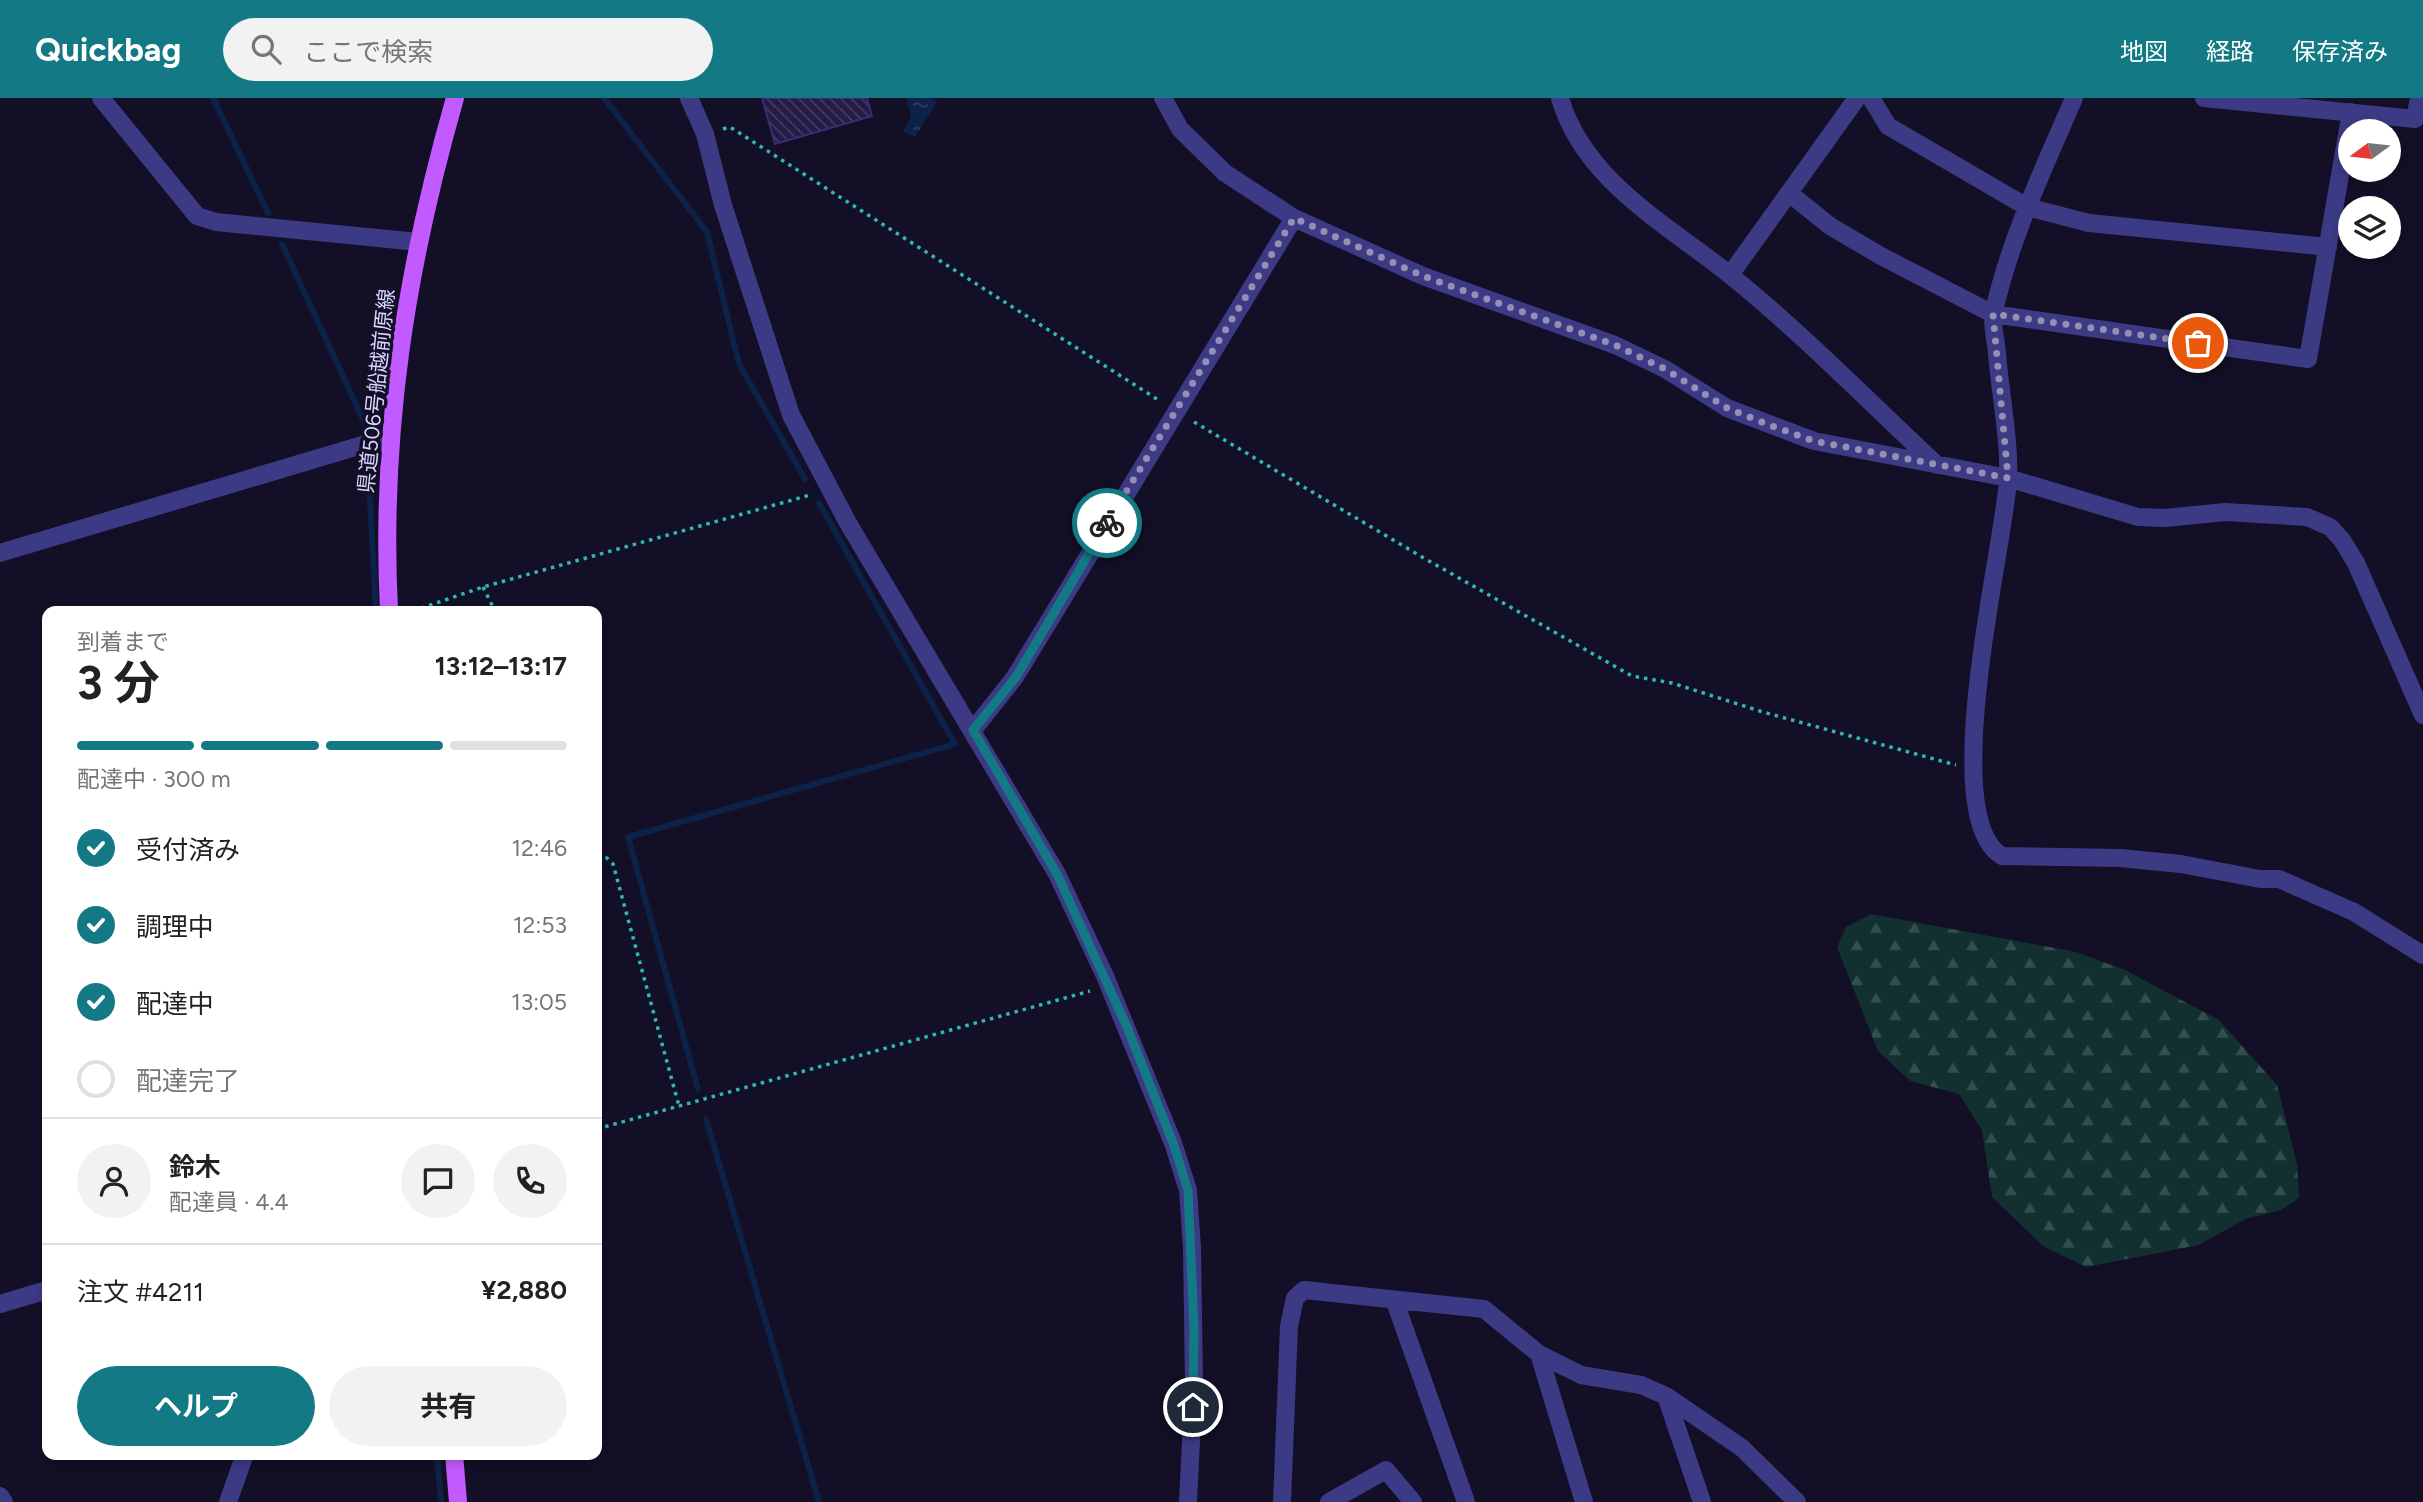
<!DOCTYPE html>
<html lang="ja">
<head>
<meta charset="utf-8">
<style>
	:root { --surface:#fff; --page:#f2f2f2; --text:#222; --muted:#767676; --line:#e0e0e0; --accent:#137a85 }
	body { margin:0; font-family:Figtree,"Noto Sans JP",sans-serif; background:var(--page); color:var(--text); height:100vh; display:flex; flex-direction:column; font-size:26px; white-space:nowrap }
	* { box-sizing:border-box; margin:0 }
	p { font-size:23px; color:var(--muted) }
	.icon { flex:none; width:38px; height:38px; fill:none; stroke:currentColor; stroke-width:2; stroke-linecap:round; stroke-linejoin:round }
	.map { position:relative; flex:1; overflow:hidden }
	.details { position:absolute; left:42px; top:508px; width:560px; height:854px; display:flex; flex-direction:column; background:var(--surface); border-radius:14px; box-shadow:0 4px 10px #0003 }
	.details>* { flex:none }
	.needle { width:46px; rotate:255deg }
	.fabs { position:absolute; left:2338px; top:21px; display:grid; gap:14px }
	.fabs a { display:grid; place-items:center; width:63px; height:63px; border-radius:50%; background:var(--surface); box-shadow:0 4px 10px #0003; font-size:35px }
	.pin { position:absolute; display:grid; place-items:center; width:60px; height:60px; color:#fff; margin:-30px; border:4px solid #fff; border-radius:50%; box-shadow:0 2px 7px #0007 }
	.courier { position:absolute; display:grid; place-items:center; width:70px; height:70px; margin:-35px; border:5px solid #137a85; border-radius:50%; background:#fff; color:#222; box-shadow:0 2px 9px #0007 }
	.head em { font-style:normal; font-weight:700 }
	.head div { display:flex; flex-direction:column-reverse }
	.head { display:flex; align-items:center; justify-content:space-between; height:119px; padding:0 35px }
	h1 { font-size:46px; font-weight:700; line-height:52px }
	.bar { display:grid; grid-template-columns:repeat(4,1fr); gap:10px 7px; align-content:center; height:84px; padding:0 35px }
	.bar i { height:9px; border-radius:5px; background:var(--line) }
	.bar .selected { background:var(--accent) }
	.bar p { grid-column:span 4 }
	.line { display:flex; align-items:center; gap:18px; padding:0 35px; border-top:2px solid var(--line) }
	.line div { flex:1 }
	.round { display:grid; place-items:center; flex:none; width:74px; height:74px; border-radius:37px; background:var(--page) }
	ol { padding:0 35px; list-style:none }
	li { display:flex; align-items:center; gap:21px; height:77px }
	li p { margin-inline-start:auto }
	li .icon { padding:7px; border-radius:50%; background:var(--accent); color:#fff; stroke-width:4 }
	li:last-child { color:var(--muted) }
	li i { width:38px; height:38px; border:4px solid var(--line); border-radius:50% }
	.action { display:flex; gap:14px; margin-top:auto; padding:14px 35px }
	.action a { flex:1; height:80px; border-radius:42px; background:var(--accent); color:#fff; font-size:28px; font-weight:700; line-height:80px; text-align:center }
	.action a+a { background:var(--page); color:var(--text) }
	header { display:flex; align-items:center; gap:42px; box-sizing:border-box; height:98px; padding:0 35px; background:var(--accent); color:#fff }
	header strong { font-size:33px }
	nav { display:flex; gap:38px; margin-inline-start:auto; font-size:24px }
	.search { width:490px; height:63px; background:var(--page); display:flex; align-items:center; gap:18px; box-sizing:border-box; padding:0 24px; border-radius:38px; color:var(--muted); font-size:26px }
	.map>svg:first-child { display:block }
	.forest { fill:url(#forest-firs) }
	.water { fill:url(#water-ripples) }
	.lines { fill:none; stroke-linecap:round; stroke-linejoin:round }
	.stream { stroke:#0c2248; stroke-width:6 }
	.building { fill:url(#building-back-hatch); stroke:#3b2d73; stroke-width:2 }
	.path { stroke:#2fb8b0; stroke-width:3.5; stroke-dasharray:3.5 5; stroke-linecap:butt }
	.minor { stroke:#3d3a85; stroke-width:18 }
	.major { stroke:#c25bff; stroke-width:18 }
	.done { stroke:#948fb3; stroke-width:7; stroke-dasharray:0 12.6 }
	.route { stroke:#137a85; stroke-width:9 }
	.labels { text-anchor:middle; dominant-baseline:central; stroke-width:7; stroke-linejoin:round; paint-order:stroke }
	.street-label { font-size:21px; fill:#d9d4ff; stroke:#130f26 }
</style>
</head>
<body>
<header>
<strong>Quickbag</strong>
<div class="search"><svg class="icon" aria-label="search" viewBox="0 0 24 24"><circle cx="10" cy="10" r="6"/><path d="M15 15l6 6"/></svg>ここで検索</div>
<nav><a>地図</a><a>経路</a><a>保存済み</a></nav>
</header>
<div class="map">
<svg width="2423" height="1404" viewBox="0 0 2423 1404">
	<defs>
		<pattern id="forest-firs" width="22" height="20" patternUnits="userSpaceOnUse" patternTransform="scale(1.75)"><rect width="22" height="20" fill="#12302f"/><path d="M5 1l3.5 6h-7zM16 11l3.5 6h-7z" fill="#344d4e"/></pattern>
		<pattern id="water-ripples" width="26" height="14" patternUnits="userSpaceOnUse" patternTransform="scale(1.75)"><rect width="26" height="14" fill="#0c2248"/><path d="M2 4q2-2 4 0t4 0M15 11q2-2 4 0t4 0" fill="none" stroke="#2f4163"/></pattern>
		<pattern id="building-back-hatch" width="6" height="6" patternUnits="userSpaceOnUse" patternTransform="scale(1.75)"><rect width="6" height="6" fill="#241b47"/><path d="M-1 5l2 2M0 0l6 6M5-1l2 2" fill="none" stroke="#433b63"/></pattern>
	</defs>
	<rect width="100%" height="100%" fill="#130f26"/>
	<path class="forest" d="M1871,816L2076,854L2125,872L2219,922L2277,987L2297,1066L2299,1100L2281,1112L2245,1121L2199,1147L2086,1169L2043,1148L1992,1099L1982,1032L1959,996L1910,983L1878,953L1837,849L1846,829Z"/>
	<path class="water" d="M906,0H930L937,4L915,39L903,33L911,19Z"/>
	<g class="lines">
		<path class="stream" d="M213,0L268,115
			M604,0L707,134L739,266L805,381
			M282,146L366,328L376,513
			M698,991L628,739L955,646L819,405
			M706,1021L819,1404
			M437,1356L441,1404"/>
	</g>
	<path class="building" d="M762,0H867L872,18L775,46Z"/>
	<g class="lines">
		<path class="path" d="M723,31L730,29L1160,303
			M1194,324L1422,459L1632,578L1672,585L1763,614L1956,667
			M483,489L495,513
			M413,513L483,489L810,397
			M597,762L607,760L613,766L679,1008
			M597,1031L1090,893"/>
		<path class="minor" d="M101,0L197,118L216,124L418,144
			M689,0L705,36L723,107L791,317L848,425L1057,776L1105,878L1173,1045L1188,1092L1192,1150L1194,1284L1188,1404
			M1163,0L1180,31L1225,75L1294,120L1423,178L1615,247L1665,271L1727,310L1814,343L2008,380L2138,419L2165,420L2225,414L2307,419L2330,429L2342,442L2356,465L2423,617
			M1560,0C1584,83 1667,126 1730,177C1802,235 1869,304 1937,367
			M1871,0L1888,28L2027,109L2089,125L2328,149
			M2074,0C2044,70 2011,138 1994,213C1991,226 1996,242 1997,255C2000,295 2010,343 2008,382C2004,449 1936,719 2002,758L2120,760L2181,766L2260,781H2279L2354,814L2423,857
			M2204,0L2415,21L2419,0
			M1789,95L1830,128L1881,158L1993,216L2308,261L2351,14
			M1730,177L1857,0
			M0,455L389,339
			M973,632L1015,579L1294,120
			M1395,1204L1466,1404
			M0,1206L47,1192
			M1539,1256L1584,1404
			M1666,1298L1702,1404
			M0,1398L4,1404
			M228,1404L245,1356
			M1282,1404L1289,1228L1295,1200L1304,1192L1484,1211L1539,1256L1581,1277L1641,1287L1666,1298L1742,1350L1797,1404
			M1329,1404L1386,1372L1413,1404"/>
		<path class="major" d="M389,513C380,335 406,171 455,0
			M454,1356L458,1404"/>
	</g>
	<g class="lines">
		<path class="done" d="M1107,425L1294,120L1423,178L1615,247L1665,271L1727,310L1769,327L1814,343L2008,380L1993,216L2198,245"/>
		<path class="route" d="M1107,425L1016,579L973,632L1057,776L1127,929L1173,1045L1188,1092L1194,1230L1193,1309"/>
	</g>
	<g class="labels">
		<g class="street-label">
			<text transform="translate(376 293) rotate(-84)">県道506号船越前原線</text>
		</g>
	</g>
</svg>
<div class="fabs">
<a><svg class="needle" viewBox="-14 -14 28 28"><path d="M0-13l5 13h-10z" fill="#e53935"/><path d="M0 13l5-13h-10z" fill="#767676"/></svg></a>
<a><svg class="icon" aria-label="layers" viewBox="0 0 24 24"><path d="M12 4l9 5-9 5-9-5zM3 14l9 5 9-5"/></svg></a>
</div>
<div class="pin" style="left:2198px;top:245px;background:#ea580c"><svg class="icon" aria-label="bag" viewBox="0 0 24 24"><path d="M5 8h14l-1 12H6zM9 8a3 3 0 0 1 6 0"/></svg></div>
<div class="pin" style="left:1193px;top:1309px;background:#1f2937"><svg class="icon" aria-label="home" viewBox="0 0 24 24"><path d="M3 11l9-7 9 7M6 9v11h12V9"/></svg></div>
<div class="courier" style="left:1107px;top:425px"><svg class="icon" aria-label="bike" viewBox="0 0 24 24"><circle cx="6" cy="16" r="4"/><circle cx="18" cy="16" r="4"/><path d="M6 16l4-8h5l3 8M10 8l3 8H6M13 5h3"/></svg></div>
<section class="details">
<div class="head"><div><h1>3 分</h1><p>到着まで</p></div><em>13:12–13:17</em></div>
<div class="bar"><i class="selected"></i><i class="selected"></i><i class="selected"></i><i></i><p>配達中 · 300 m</p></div>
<ol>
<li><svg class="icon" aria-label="check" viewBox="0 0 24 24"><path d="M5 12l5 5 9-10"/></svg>受付済み<p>12:46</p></li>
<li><svg class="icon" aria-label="check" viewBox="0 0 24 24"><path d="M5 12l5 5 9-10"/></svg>調理中<p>12:53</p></li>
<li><svg class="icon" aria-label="check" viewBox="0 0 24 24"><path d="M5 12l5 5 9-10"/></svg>配達中<p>13:05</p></li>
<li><i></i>配達完了</li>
</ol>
<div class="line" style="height:126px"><a class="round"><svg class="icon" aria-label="person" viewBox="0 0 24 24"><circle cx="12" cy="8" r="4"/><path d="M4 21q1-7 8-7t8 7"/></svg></a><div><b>鈴木</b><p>配達員 · 4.4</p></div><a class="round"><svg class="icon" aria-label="chat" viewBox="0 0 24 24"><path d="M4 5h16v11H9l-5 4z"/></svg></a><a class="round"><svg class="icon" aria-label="phone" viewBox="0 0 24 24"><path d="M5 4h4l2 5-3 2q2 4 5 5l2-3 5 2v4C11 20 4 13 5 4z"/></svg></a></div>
<div class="line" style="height:91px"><div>注文 #4211</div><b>¥2,880</b></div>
<div class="action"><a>ヘルプ</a><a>共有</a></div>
</section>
</div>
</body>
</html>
